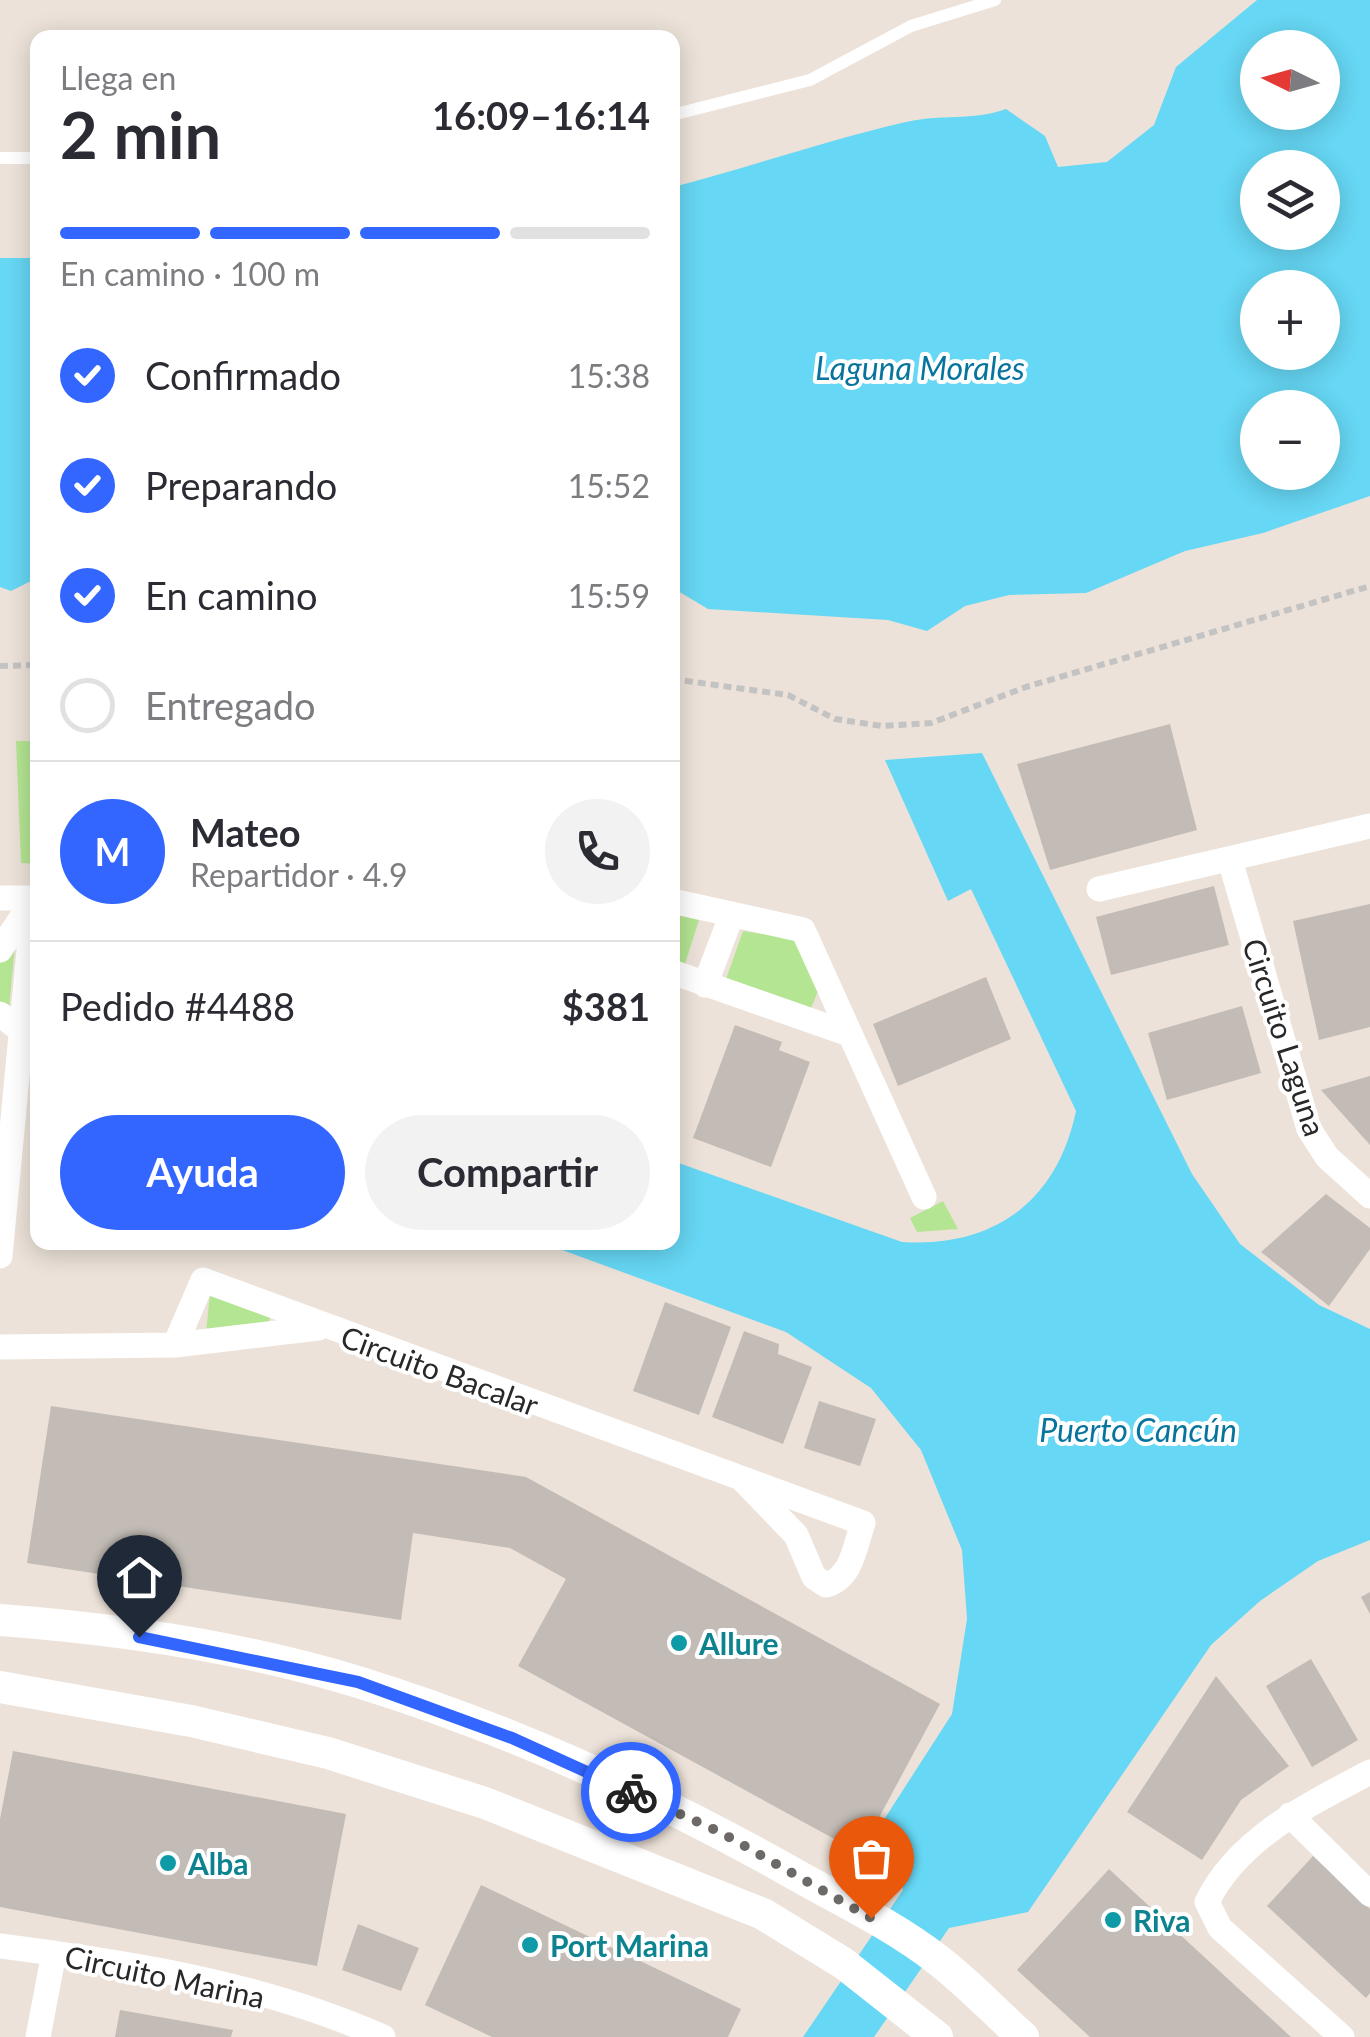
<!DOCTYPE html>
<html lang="es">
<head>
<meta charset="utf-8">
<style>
	:root { --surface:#fff; --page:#f2f2f3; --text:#2b2b33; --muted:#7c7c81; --line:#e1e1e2; --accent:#3266ff }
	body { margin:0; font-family:Lato,sans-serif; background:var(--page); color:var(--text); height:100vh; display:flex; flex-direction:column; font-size:38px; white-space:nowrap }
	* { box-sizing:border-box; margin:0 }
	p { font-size:32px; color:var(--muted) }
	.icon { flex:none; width:55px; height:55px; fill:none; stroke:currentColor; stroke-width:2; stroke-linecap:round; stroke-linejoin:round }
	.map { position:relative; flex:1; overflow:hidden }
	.drawer { position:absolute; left:30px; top:30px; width:650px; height:1220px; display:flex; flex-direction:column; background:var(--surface); border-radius:20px; box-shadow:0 5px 25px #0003 }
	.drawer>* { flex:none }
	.needle { width:65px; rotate:275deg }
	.tools { position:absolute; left:1240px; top:30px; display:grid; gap:20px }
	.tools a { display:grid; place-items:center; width:100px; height:100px; border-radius:50%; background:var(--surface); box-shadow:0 5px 25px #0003; font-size:50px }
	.pin { position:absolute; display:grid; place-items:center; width:85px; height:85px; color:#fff; margin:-102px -42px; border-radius:50% 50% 50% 0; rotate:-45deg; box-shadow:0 0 10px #0007 }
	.pin .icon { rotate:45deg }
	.courier { position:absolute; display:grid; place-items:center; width:100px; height:100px; margin:-50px; border:8px solid #3266ff; border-radius:50%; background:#fff; color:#222; box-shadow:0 2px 12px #0007 }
	.head em { font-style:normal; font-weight:700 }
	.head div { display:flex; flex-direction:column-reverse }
	.head { display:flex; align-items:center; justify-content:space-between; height:170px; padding:0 30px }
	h1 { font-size:65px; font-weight:700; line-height:75px }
	.bar { display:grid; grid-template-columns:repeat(4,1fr); gap:15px 10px; align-content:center; height:120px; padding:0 30px }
	.bar i { height:12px; border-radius:8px; background:var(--line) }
	.bar .active { background:var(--accent) }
	.bar p { grid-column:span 4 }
	.line { display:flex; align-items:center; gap:25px; padding:0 30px; border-top:2px solid var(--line) }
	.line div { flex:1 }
	.round { display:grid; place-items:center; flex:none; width:105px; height:105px; border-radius:52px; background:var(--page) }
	ol { padding:0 30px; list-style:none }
	li { display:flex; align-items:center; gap:30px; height:110px }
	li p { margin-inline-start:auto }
	li .icon { padding:10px; border-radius:50%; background:var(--accent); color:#fff; stroke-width:4 }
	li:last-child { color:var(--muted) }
	li i { width:55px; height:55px; border:5px solid var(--line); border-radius:50% }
	.action { display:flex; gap:20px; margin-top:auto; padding:20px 30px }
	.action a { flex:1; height:115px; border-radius:60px; background:var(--accent); color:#fff; font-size:40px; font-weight:700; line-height:115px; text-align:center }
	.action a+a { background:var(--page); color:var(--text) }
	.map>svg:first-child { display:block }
	.green { fill:#b4e592 }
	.water { fill:#66d7f4; fill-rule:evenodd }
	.building { fill:#c3bcb6 }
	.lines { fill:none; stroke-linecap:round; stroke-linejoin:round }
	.path { stroke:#c3c3c3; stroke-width:6; stroke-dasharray:8 5; stroke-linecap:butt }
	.service { stroke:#fff; stroke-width:12 }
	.minor { stroke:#fff; stroke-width:25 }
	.tertiary { stroke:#fff; stroke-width:32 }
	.done { stroke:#6d6966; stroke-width:10; stroke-dasharray:0 18 }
	.route { stroke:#3266ff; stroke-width:12 }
	.culture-dot { fill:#0f9aa8; stroke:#fff; stroke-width:4 }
	.labels { text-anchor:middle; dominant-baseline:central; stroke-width:8; stroke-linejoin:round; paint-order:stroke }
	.street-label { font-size:30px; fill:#282828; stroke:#fff }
	.culture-label { font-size:30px; font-weight:bold; fill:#0d838f; stroke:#fff; text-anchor:start }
	.water-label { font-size:32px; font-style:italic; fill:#07749e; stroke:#fff }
</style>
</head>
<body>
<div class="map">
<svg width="1370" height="2037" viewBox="0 0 1370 2037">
	<rect width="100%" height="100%" fill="#ece2d9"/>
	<path class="green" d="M16,741H37V864L21,863Z
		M673,914L699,920L684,967L673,963Z
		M743,931L796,939L819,989L811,1008L725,982Z
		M15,945L9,1007L0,1004V963Z
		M943,1201L958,1229L917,1232L910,1218Z
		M210,1293L271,1315L268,1324L206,1332Z"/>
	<path class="water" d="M1257,0H1370V496L1263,533L1185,551L1086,593L1009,595L965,606L927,631L888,620L708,609L673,588V187C751,167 827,140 906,122C940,114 973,121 1006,109L1045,136L1058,167L1107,162L1154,125L1176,67ZM1258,48H1322V112H1258ZM1258,168H1322V232H1258ZM1258,288H1322V352H1258ZM1258,408H1322V472H1258Z
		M0,258H38L37,578L11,591L0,587Z
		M982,753L1192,1174L1240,1244L1319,1305L1370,1329V1540L1318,1561L1260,1601L1211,1645L1028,1912L949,1928L874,2037H803L903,1890L885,1818L952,1714L967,1619L962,1550L921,1450L871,1388L786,1332L543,1243L672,1242L673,1161L902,1242C993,1248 1057,1202 1076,1111L971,889L948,901L885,760Z"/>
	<path class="building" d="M1170,724L1197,830L1050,870L1017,764Z
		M1214,886L1229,945L1111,975L1096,917Z
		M1370,904V1027L1319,1040L1293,921Z
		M986,977L1011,1039L898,1086L873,1024Z
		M1242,1006L1261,1073L1167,1100L1148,1033Z
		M735,1025L782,1042L779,1050L810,1062L771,1167L693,1138Z
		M1370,1076V1145L1321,1090Z
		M1326,1194L1370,1228V1249L1329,1306L1261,1252Z
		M665,1302L731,1327L699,1415L633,1391Z
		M744,1331L779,1344L778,1354L812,1367L783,1444L712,1417Z
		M819,1401L876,1419L860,1466L804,1448Z
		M51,1406L526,1477L940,1704L860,1853L518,1666L566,1579L510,1548L413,1533L401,1620L27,1563Z
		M1370,1592V1614L1361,1597Z
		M1311,1659L1358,1740L1312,1767L1266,1686Z
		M1216,1676L1289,1766L1241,1800L1202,1860L1127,1812Z
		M13,1751L346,1814L317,1966L0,1907V1819Z
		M1313,1856L1370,1909V1993L1366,1998L1267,1906Z
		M1109,1869L1291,2037H1090L1017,1970Z
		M481,1885L741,2009L728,2037H492L425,2005Z
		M358,1924L419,1948L401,1991L342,1970Z
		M120,2010L233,2030L231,2037H115Z"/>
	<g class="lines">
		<path class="path" d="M0,666L38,665
			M672,679L788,695L835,719L882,726L931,723L1026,687L1370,586"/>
		<path class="service" d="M672,115L810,80L911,26L995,0
			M0,158H38"/>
		<path class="minor" d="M1230,860L1309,1129L1327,1157L1370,1196
			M1099,889L1370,826
			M0,898H38
			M672,901L803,930L924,1197
			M0,950L32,902
			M672,972L846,1033
			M705,985L732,914
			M0,1014L24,1033
			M0,1256L34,898
			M175,1345L203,1280L863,1523C855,1546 852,1578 826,1585L814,1577L796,1535L743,1480
			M0,1347L175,1345L318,1328
			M1290,1815L1370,1894
			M0,1946C131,1963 262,1983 383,2037
			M38,2037L54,1953
			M1342,2037L1220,1928L1207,1902C1239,1837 1310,1804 1370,1772"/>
		<path class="tertiary" d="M0,1620C119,1629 244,1647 358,1682C507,1728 654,1795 789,1871C838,1899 893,1925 938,1960C968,1983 995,2012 1023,2037
			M0,1687L191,1721L328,1753L485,1803L763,1914L843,1963L937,2037"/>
	</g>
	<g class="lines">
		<path class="done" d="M631,1792L720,1832L871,1918"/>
		<path class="route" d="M139,1637L358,1682L512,1738L631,1792"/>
	</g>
	<g class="culture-dot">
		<circle cx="679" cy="1643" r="10"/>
		<circle cx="168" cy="1863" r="10"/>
		<circle cx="1113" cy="1920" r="10"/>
		<circle cx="530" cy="1945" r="10"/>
	</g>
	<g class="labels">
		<g class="street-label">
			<text transform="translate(1285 1037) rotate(72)">Circuito Laguna</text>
			<text transform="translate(440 1370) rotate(20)">Circuito Bacalar</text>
			<text transform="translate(165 1976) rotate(12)">Circuito Marina</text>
		</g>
		<g class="culture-label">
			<text x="699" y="1643">Allure</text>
			<text x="188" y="1863">Alba</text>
			<text x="1133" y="1920">Riva</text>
			<text x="550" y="1945">Port Marina</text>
		</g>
		<g class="water-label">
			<text x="920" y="367">Laguna Morales</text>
			<text x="1138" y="1429">Puerto Cancún</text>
		</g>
	</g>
</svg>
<div class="tools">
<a><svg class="needle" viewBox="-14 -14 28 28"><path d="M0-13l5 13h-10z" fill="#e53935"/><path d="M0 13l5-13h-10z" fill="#7c7c81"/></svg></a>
<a><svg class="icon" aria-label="layers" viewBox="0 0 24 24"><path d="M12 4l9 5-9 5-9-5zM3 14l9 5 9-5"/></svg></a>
<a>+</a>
<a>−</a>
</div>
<div class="pin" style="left:871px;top:1918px;background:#ea580c"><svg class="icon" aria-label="bag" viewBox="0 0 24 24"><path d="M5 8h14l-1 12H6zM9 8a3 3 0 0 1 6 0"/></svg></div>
<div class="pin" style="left:139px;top:1637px;background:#1f2937"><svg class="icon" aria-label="home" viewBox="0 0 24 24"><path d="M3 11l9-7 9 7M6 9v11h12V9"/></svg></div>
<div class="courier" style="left:631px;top:1792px"><svg class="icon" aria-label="bike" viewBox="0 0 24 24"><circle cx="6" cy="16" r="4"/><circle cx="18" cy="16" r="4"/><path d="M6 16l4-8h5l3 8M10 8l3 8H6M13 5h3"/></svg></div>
<section class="drawer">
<div class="head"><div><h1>2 min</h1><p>Llega en</p></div><em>16:09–16:14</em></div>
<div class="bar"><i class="active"></i><i class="active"></i><i class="active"></i><i></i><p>En camino · 100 m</p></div>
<ol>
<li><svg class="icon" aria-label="check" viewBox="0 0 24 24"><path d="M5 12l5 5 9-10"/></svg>Confirmado<p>15:38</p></li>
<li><svg class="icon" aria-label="check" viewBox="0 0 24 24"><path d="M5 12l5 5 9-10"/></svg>Preparando<p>15:52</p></li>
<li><svg class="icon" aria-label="check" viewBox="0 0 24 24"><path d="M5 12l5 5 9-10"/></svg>En camino<p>15:59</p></li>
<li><i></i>Entregado</li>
</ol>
<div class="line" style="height:180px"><b class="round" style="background:var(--accent);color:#fff">M</b><div><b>Mateo</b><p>Repartidor · 4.9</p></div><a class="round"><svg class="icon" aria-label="phone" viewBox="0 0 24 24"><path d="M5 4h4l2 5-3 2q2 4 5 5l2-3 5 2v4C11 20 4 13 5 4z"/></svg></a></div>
<div class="line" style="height:130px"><div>Pedido #4488</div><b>$381</b></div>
<div class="action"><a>Ayuda</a><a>Compartir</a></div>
</section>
</div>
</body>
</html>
